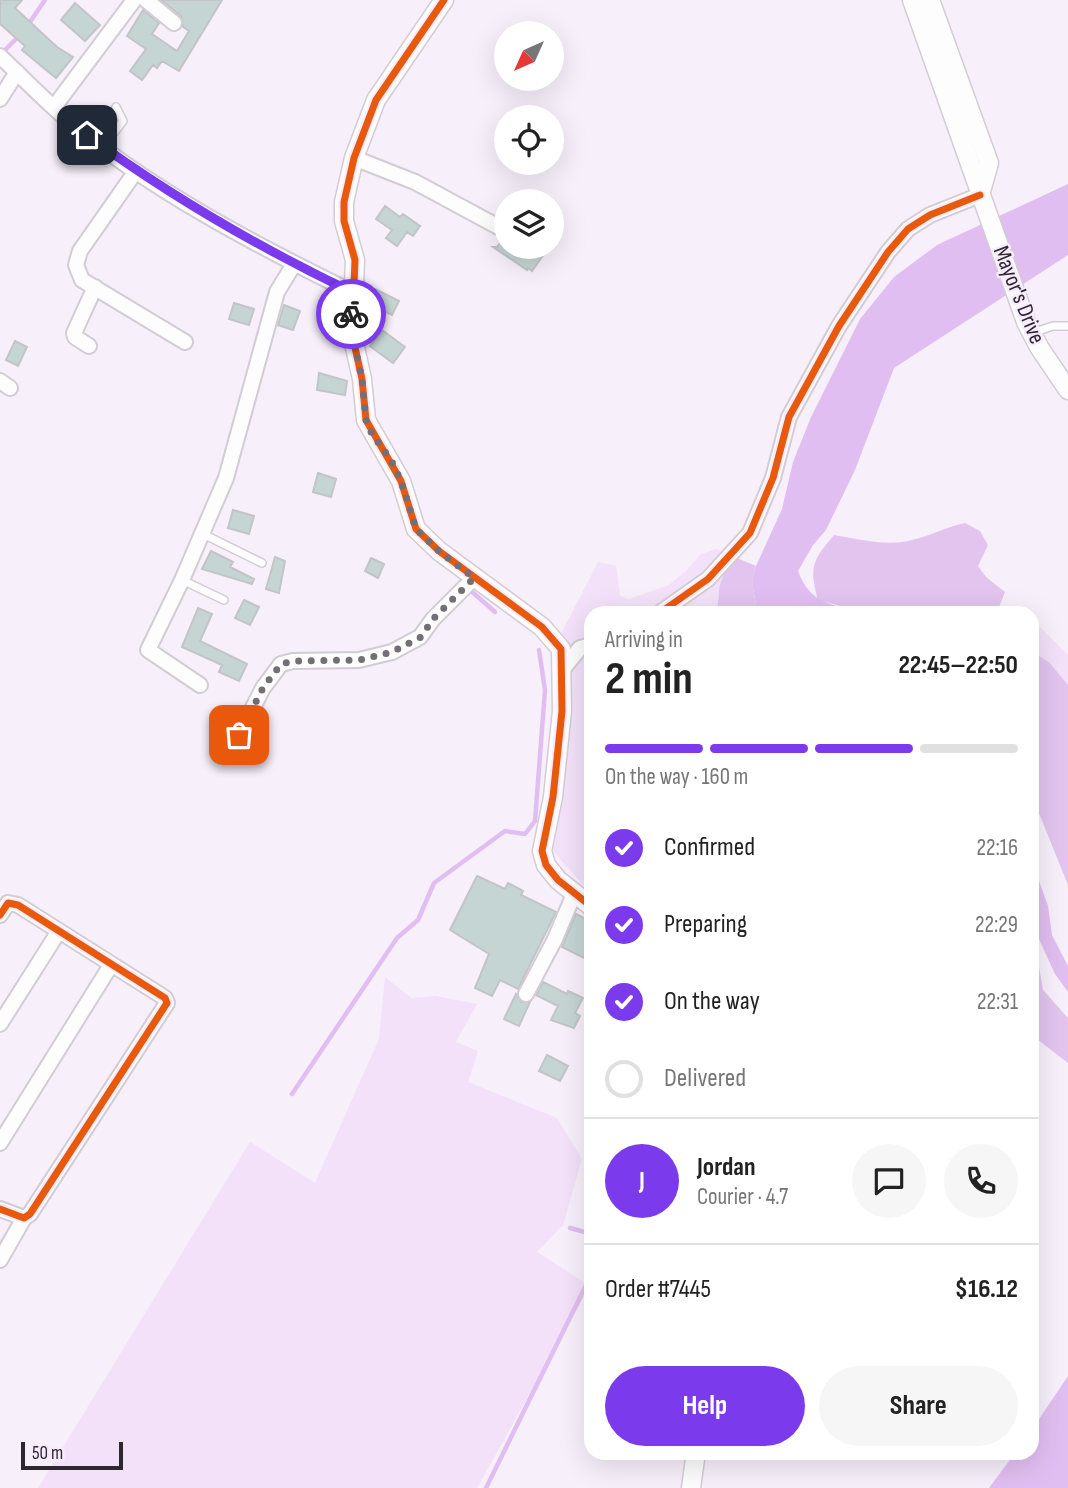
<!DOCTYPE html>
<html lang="en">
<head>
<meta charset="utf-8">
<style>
	:root { --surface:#fff; --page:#f6f6f6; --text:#222; --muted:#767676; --line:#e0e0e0; --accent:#7c3aed }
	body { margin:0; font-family:"Sofia Sans Condensed",sans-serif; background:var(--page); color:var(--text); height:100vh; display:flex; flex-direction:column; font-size:26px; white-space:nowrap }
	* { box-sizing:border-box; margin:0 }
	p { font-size:23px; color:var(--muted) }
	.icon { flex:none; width:38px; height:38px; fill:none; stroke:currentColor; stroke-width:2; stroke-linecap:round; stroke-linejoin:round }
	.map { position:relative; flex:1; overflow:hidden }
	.details { position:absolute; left:584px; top:606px; width:455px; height:854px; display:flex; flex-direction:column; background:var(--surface); border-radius:21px; box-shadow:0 7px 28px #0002 }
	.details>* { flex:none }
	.needle { width:46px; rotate:225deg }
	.buttons { position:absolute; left:494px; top:21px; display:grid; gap:14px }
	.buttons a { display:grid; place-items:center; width:70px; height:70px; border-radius:50%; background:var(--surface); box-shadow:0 7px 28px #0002; font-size:35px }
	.scale { position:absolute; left:21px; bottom:18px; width:102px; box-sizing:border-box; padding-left:7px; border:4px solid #2d282f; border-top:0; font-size:19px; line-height:24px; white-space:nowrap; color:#2d282f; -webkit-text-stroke:5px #f8ebfe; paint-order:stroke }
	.pin { position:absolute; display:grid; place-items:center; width:60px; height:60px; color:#fff; margin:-30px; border-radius:14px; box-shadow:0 4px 10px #0006 }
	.courier { position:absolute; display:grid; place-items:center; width:70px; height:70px; margin:-35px; border:5px solid #7c3aed; border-radius:50%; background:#fff; color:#222; box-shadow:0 2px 9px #0007 }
	.overview em { font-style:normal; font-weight:700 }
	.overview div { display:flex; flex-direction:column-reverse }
	.overview { display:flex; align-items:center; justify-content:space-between; height:119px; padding:0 21px }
	h1 { font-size:46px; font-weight:700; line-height:52px }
	.bar { display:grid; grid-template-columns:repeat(4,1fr); gap:10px 7px; align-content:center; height:84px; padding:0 21px }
	.bar i { height:9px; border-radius:5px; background:var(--line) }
	.bar .current { background:var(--accent) }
	.bar p { grid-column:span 4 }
	.line { display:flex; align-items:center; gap:18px; padding:0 21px; border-top:2px solid var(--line) }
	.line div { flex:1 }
	.round { display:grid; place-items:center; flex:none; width:74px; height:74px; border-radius:37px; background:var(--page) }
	ol { padding:0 21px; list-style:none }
	li { display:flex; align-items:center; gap:21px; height:77px }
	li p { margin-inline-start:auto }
	li .icon { padding:7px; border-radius:50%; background:var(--accent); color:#fff; stroke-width:4 }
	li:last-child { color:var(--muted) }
	li i { width:38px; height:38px; border:4px solid var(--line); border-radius:50% }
	.action { display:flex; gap:14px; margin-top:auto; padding:14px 21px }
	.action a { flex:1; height:80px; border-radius:42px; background:var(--accent); color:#fff; font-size:28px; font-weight:700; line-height:80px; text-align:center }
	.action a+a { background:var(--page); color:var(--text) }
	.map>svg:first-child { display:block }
	.green { fill:#f2e1f9 }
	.forest { fill:#e2c4ee }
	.water { fill:#e1bef1 }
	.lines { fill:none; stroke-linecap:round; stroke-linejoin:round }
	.stream { stroke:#e1bef1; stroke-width:4.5 }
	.building { fill:#c4d5d4; stroke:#c3c4c7; stroke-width:2 }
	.service-casing { stroke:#d2ccd4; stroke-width:10 }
	.minor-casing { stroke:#d2ccd4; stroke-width:18 }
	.tertiary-casing { stroke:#d2ccd4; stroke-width:21 }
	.service { stroke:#fefdfe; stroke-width:7 }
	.minor { stroke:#fefdfe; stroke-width:14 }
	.tertiary { stroke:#fefdfe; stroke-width:18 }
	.cycleway-casing { stroke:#f8ebfe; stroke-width:11 }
	.cycleway { stroke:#e8590c; stroke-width:7 }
	.done { stroke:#746e76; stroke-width:7; stroke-dasharray:0 12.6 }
	.route { stroke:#7c3aed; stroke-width:9 }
	.labels { text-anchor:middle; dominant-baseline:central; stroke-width:5; stroke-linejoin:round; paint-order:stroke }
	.street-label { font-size:23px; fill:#2d282f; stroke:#f8ebfe }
</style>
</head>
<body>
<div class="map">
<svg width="1068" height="1488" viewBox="0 0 1068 1488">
	<rect width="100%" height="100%" fill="#f7effa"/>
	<path class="green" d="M717,549L737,558C715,583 721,584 717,612H592L591,894L551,849L566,768L572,668L561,634L598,562L616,566L620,596L629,599L669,585L686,571L701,554Z
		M1032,619L1068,655V685L1049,662L1033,652Z
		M385,977L411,998L436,996L477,1004L456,1042L478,1051L468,1082L557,1118L582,1159L563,1225L537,1252L590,1286L477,1488H38L250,1142L315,1183L379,1039Z"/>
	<path class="forest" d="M965,523L980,531L988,545L978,566L986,577L1005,592L997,612H863L818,600C809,567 812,561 834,535C859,539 887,547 912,540C930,536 946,527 965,523Z
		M737,558L756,566L752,581L757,612H717C721,584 715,583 737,558Z
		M1033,652L1049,662L1068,685V885L1041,818L1033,803Z
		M1033,933L1043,990L1068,1018V1063L1033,1036Z"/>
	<path class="water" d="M1068,184V255L894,368L855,470L826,530L813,545L798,571C810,604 832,605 863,612H757L752,581L756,566L782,509L793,462L811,417L860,319L894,277L937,245Z
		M1033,864L1048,906L1052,935L1068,966V992L1055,974L1033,926Z
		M1068,1376V1488H989L1015,1453L1032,1452L1033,1428Z"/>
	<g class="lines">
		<path class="stream" d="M28,25L45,0
			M2,53L20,35
			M470,590L495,612
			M292,1094L397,938L418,920L434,883L505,831L525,834L535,821L545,690L539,650
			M570,1228L592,1234
			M486,1488L592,1273"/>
	</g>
	<path class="building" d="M0,0H22L15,8L57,47L73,57L56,78L22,50L25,46L0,24Z
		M161,0H222L179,71L162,61L157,68L153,65L142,80L130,71L146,49L127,36L143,10L159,23L152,34L177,51L189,31L183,27L181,16Z
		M75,3L100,25L85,41L61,20Z
		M385,206L400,217L403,214L420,226L413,236L407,232L397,246L386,238L392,230L376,219Z
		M502,240L506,247H549L532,271L528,268L527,270L493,247H497Z
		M375,289L399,301L392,315L368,303Z
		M329,297L342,303L335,325L320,317Z
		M234,303L254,309L249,325L229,319Z
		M284,305L300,311L293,330L278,325Z
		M382,330L405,347L393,363L370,346Z
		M15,341L27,347L18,366L6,360Z
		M319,373L347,381L345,395L317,390Z
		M318,473L336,479L331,497L313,492Z
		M233,510L254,516L249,534L228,528Z
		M211,551L233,562L230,567L254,579L252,584L202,569Z
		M275,557L285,561L279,593L266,589Z
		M371,558L384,564L378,578L365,571Z
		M244,600L259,607L250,625L235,618Z
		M198,608L212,614L200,641L247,664L239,681L219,672L222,665L182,647Z
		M477,876L505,889L508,883L523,891L521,895L556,912L518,989L500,980L492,996L475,988L489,954L450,930Z
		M576,914L592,922V962L562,947Z
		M543,982L567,994L568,991L583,998L575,1013L580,1016L574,1028L551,1020L558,1006L536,995Z
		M516,994L521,1002H530L519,1026L504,1019Z
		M547,1055L568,1066L560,1081L539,1071Z"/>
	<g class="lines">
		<defs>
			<path id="service" d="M103,147L123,121L116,107
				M1032,333L1053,326H1068
				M203,534L262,563
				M182,580L224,600"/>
			<path id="minor" d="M146,0L174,23
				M0,56C23,78 46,102 70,122C149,189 261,248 354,293
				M0,99L17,72
				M54,107L134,0
				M354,158L415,182L506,231
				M136,171L80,251L76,265L82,280L185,342
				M89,346L75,337L74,333L95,287
				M0,381L10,388
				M661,612L708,579L750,533L773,478L789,417L839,326L888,252L908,229L930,215L980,195
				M563,669L580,648L592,645
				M200,685L148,650L182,580L226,478L277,292L294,264
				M239,735L263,688L281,664L293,661L359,660L392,652L420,637L433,619L474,578
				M0,915L8,903L18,905L165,998L167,1003L30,1214L24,1218L0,1209
				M526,994L555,939L574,894
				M0,1024L59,931
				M0,1143L111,965
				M0,1260L24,1218"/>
			<path id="tertiary" d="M444,0L376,100L354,158L344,202V221L355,260L352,334L362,379L366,420L401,481L416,529L439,551L542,627L561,649L562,711L553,797L542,851L546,865L558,880L592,907
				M912,0L1026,322L1039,347L1068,390
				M930,0L989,163L980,195
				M691,1488L696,1452"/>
		</defs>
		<use href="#service" class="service-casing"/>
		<use href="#minor" class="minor-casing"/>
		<use href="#tertiary" class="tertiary-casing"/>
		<use href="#service" class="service"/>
		<use href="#minor" class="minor"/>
		<use href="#tertiary" class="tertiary"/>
		<defs>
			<path id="cycleway" d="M444,0L376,100L354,158L344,202V221L355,260L352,334L362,379L366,420L401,481L416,529L439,551L542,627L561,649L562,711L553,797L542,851L546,865L558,880L592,907
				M661,612L708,579L750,533L773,478L789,417L839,326L888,252L908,229L930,215L980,195
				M0,915L8,903L18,905L165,998L167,1003L30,1214L24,1218L0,1209"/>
		</defs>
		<use href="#cycleway" class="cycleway-casing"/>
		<use href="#cycleway" class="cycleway"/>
	</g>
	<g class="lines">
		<path class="done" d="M239,735L263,688L281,664L293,661L359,660L392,652L421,637L433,619L474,578L439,551L416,529L401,481L391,460L372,434L366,420L362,379L352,334L351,314"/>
		<path class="route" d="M87,135C170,196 260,248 354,293L351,314"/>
	</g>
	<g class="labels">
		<g class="street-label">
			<text transform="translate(1019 295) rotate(68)">Mayor's Drive</text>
		</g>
	</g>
</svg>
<div class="buttons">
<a><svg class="needle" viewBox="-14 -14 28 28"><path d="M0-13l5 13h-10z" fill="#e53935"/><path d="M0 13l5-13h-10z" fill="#767676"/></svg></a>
<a><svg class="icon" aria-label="locate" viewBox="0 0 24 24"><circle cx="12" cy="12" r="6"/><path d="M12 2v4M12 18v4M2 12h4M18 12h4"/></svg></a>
<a><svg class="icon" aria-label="layers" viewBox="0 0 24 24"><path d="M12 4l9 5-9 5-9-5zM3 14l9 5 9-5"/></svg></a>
</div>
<div class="scale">50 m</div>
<div class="pin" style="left:239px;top:735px;background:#ea580c"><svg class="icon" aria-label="bag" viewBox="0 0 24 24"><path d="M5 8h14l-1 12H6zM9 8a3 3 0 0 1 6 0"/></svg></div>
<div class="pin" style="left:87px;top:135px;background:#1f2937"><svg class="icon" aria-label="home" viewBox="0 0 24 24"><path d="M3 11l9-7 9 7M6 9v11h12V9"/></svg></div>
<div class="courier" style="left:351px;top:314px"><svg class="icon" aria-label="bike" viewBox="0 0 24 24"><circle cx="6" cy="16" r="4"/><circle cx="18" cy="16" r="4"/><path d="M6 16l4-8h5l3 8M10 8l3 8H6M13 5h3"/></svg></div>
<section class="details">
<div class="overview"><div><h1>2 min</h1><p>Arriving in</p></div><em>22:45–22:50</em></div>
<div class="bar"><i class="current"></i><i class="current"></i><i class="current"></i><i></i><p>On the way · 160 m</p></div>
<ol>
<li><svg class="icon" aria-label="check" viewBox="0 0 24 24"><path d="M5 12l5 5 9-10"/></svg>Confirmed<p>22:16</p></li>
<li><svg class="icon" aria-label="check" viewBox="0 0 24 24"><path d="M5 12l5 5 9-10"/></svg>Preparing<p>22:29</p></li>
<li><svg class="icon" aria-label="check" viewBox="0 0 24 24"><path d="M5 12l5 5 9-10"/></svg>On the way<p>22:31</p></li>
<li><i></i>Delivered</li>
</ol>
<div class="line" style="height:126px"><b class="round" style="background:var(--accent);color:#fff">J</b><div><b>Jordan</b><p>Courier · 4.7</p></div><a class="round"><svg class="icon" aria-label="chat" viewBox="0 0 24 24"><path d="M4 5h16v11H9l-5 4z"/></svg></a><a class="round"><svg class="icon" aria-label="phone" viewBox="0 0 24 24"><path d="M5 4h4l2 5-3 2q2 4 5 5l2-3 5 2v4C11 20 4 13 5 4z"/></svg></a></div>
<div class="line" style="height:91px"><div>Order #7445</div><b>$16.12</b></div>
<div class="action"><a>Help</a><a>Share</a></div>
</section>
</div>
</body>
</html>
